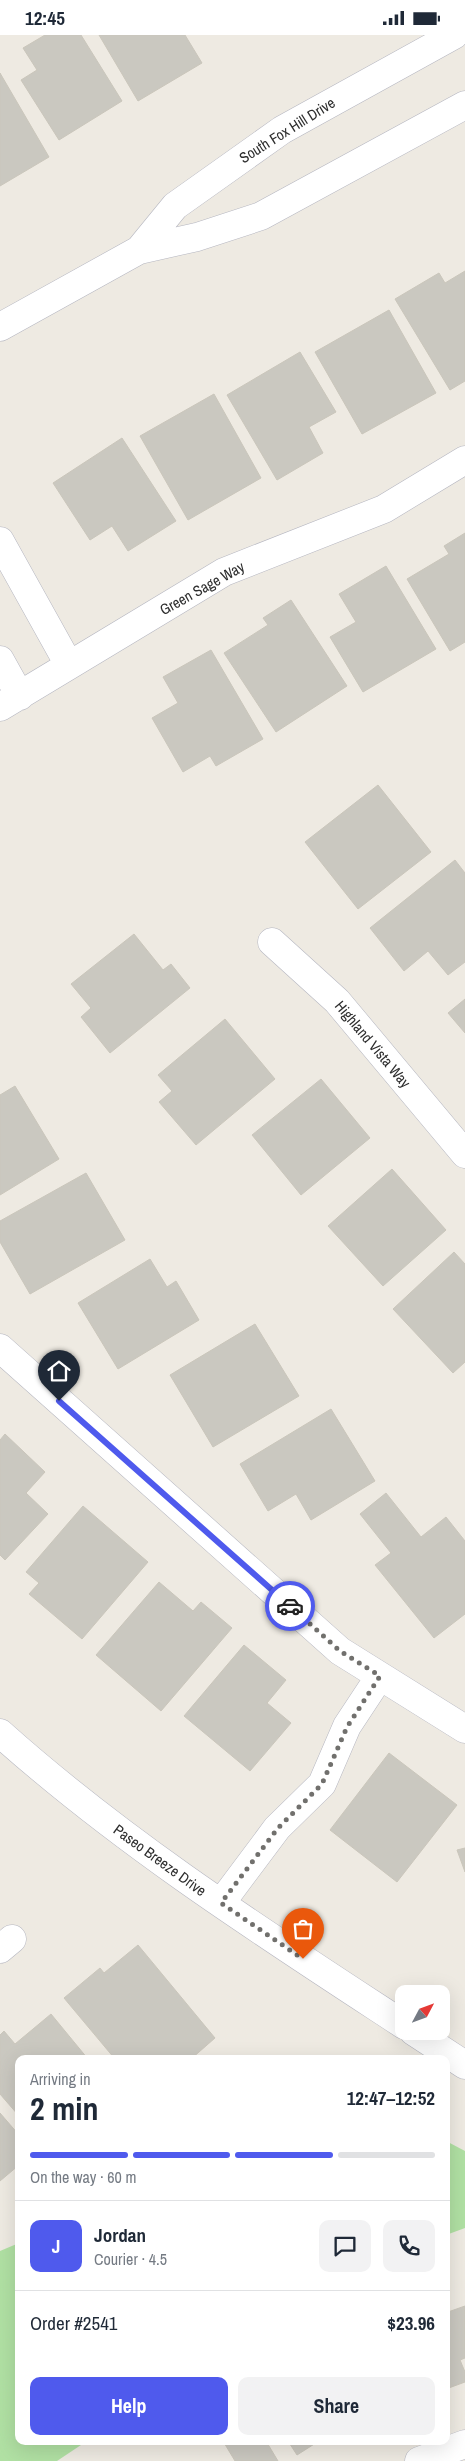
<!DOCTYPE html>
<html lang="en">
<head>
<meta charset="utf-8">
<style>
	:root { --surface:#fff; --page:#f2f2f3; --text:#1f2937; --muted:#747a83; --line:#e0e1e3; --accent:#4f5aed }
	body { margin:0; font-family:"Archivo Narrow",sans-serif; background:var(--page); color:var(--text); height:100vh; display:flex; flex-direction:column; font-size:19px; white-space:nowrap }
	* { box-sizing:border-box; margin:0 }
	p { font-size:16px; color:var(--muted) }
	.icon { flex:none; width:28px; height:28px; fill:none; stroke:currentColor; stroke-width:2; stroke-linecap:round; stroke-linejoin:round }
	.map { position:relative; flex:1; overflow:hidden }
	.side { position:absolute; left:15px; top:2020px; width:435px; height:390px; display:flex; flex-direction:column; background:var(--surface); border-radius:10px; box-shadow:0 5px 20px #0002 }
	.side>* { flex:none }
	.needle { width:32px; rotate:49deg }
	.tools { position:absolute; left:395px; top:1950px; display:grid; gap:10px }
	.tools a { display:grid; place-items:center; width:55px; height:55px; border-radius:10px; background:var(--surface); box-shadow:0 5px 20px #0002; font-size:25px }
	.pin { position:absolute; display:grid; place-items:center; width:42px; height:42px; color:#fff; margin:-51px -21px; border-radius:50% 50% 50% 0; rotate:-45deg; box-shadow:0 0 5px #0007 }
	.pin .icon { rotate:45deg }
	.courier { position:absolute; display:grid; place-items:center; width:50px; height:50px; margin:-25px; border:4px solid #4f5aed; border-radius:50%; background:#fff; color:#222; box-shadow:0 1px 6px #0007 }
	.headline em { font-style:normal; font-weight:700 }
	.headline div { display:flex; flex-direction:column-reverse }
	.headline { display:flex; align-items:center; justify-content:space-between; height:85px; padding:0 15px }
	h1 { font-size:32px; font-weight:700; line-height:38px }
	.bar { display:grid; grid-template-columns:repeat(4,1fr); gap:8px 5px; align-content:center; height:60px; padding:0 15px }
	.bar i { height:6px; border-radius:4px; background:var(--line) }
	.bar .current { background:var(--accent) }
	.bar p { grid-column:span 4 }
	.line { display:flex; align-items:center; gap:12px; padding:0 15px; border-top:1px solid var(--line) }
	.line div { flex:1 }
	.round { display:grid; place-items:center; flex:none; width:52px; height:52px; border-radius:10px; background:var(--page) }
	.button { display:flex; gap:10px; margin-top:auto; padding:10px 15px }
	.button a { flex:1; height:58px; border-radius:10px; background:var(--accent); color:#fff; font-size:20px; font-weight:700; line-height:58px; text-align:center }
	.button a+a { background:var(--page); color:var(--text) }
	.status { display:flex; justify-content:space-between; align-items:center; height:35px; padding:0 25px; background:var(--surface); direction:ltr }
	.status svg { height:14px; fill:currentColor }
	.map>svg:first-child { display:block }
	.green { fill:#b0e0a3 }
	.building { fill:#cac8c0; stroke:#cac6bb }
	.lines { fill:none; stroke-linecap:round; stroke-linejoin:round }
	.minor-casing { stroke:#b5b6c0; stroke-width:29 }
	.minor { stroke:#fff; stroke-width:28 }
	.done { stroke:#71706d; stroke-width:5; stroke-dasharray:0 9 }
	.route { stroke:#4f5aed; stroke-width:6 }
	.labels { text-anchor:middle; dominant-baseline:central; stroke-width:5; stroke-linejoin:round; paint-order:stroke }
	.street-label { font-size:15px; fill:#2e2e2e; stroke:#fff }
</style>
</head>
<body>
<div class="status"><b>12:45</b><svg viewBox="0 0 49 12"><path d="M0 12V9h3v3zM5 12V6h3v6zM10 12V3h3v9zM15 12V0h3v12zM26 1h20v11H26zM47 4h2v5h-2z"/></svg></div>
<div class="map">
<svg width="465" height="2426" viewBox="0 0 465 2426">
	<rect width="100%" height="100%" fill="#eeeae2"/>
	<path class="green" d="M446,2106L465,2116V2193L446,2200Z
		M19,2208V2406H87L57,2426H0V2216Z"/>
	<path class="building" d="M45,0H81L122,66L59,105L21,45L37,35L23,13Z
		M99,0H185L202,28L138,66Z
		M0,38L49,122L0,151Z
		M465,236V346L450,355L395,264L439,238L445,248Z
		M389,275L436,358L362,399L315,317Z
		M300,317L336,377L309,392L323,418L277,445L227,360Z
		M214,359L261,443L188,485L140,401Z
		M122,403L176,486L128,516L112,491L90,505L53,448Z
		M465,498V607L450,616L407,544L449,519L444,511Z
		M386,531L436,614L363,657L330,602L356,587L339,559Z
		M291,565L347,651L276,697L224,618L268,590L263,583Z
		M211,615L263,704L216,731L210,721L183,737L152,683L178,668L163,642Z
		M378,750L431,817L358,874L305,807Z
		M455,825L465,838V927L448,940L428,916L404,936L370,893Z
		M134,899L163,935L171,929L190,953L110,1018L81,982L91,973L71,949Z
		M465,964V998L448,978Z
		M225,984L275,1044L196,1110L159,1067L172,1056L158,1040Z
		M321,1044L370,1103L301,1160L252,1100Z
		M15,1051L59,1124L0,1160V1060Z
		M392,1134L446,1195L383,1251L328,1191Z
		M86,1138L125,1205L30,1259L0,1207V1186Z
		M454,1217L465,1229V1327L453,1338L393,1274Z
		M150,1224L167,1252L176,1246L199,1285L118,1334L78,1268Z
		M255,1289L299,1361L213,1412L170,1340Z
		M331,1374L375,1446L311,1485L296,1459L268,1476L240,1429Z
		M5,1399L45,1437L26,1458L48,1479L5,1525L0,1520V1405Z
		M386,1458L421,1502L446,1482L465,1506V1579L434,1603L375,1530L391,1518L360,1479Z
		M83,1471L148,1527L82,1604L29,1559L39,1548L26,1537Z
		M159,1547L193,1576L201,1567L232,1593L161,1676L96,1620Z
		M244,1610L286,1645L267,1668L291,1688L250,1736L184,1681Z
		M389,1718L457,1770L397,1847L330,1795Z
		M465,1813V1837L457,1815Z
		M138,1910L215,2003L191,2024H115L64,1963L100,1933L104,1938Z
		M51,1979L88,2024H19V2081L0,2059V2000L4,1996L15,2009Z
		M0,2078L19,2100V2130L0,2146Z
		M465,2271V2323L460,2325L465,2337V2347L446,2354V2273L448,2277Z
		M223,2406H266L278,2426H235Z
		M288,2406H319L297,2420Z"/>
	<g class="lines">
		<defs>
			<path id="minor" d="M139,215L175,171L282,95L454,0
				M0,292L139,215L197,202L261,181L465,70
				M0,506L69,630
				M0,625L20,661
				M0,672L224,537L384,474L465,425
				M272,907L337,966L465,1119
				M0,1313L340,1616L465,1694
				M0,1698C124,1809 265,1899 404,1990
				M221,1868L277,1793L322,1749L347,1691L380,1641
				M0,1914L12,1904
				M413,1996L465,2030
				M419,2426L465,2409"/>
		</defs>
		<use href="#minor" class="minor-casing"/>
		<use href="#minor" class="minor"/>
	</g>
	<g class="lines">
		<path class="done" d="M290,1571L340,1616L380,1641L347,1692L322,1749L278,1793L221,1868L303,1924"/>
		<path class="route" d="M59,1366L290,1571"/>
	</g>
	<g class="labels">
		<g class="street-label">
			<text transform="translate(287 95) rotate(-32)">South Fox Hill Drive</text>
			<text transform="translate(202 553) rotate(-29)">Green Sage Way</text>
			<text transform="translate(373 1009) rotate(50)">Highland Vista Way</text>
			<text transform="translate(160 1825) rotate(36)">Paseo Breeze Drive</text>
		</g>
	</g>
</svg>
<div class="tools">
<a><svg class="needle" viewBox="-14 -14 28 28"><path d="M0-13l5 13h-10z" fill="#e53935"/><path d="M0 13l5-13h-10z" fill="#747a83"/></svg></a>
</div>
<div class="pin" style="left:303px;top:1924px;background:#ea580c"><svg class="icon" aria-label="bag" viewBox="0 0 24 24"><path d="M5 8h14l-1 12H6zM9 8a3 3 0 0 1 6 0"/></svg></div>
<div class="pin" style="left:59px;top:1366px;background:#1f2937"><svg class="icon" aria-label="home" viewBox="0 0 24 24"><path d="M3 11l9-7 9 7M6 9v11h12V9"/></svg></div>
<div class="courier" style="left:290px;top:1571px"><svg class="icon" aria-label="car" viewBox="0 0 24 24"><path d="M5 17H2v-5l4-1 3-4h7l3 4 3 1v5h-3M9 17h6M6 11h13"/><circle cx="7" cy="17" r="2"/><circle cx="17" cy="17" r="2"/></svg></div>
<section class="side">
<div class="headline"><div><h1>2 min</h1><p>Arriving in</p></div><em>12:47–12:52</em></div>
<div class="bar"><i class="current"></i><i class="current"></i><i class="current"></i><i></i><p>On the way · 60 m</p></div>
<div class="line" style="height:90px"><b class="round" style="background:var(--accent);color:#fff">J</b><div><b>Jordan</b><p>Courier · 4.5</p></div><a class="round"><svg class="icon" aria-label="chat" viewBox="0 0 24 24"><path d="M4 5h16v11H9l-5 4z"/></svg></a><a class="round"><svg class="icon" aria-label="phone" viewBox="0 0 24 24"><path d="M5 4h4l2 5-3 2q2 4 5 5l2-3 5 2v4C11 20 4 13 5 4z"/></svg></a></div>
<div class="line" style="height:65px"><div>Order #2541</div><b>$23.96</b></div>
<div class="button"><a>Help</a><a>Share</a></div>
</section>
</div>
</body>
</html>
